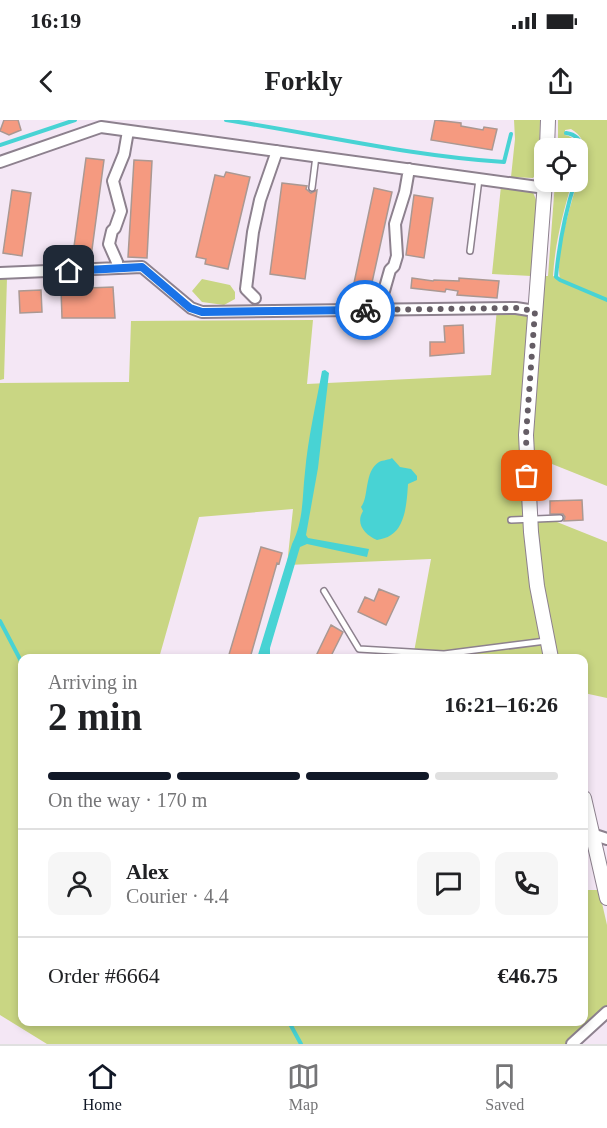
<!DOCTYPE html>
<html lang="en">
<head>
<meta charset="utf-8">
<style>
	:root { --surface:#fff; --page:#f6f6f6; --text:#202124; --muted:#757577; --line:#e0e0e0; --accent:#111827 }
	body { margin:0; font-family:Georgia,serif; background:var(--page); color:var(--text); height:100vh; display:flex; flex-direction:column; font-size:22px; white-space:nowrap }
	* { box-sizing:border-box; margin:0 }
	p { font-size:20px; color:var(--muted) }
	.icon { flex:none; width:33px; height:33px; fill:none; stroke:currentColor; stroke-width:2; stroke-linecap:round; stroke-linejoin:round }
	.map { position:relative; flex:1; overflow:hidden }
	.sheet { position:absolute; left:18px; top:534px; width:570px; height:372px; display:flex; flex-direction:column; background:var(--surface); border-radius:12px; box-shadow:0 3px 9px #0003 }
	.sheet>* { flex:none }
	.buttons { position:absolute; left:534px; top:18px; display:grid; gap:12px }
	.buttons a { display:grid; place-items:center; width:54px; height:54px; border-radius:12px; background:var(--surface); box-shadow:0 3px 9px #0003; font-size:30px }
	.pin { position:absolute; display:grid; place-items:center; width:51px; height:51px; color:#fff; margin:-26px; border-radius:12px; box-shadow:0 3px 9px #0006 }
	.courier { position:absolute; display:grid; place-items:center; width:60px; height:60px; margin:-30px; border:4px solid #1a73e8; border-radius:50%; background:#fff; color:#222; box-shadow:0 2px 8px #0007 }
	.headline em { font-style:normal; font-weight:700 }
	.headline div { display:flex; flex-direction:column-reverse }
	.headline { display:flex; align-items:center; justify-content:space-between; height:102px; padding:0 30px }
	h1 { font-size:39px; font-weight:700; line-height:45px }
	.bar { display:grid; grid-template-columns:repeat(4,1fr); gap:9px 6px; align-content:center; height:72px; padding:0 30px }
	.bar i { height:8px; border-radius:4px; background:var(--line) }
	.bar .current { background:var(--accent) }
	.bar p { grid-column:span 4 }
	.line { display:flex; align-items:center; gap:15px; padding:0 30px; border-top:2px solid var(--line) }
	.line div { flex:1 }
	.round { display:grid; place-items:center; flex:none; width:63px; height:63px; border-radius:12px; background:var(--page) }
	.status { display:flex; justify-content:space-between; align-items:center; height:42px; padding:0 30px; background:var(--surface); direction:ltr }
	.status svg { height:16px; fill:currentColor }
	header { display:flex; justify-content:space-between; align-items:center; height:78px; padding:0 30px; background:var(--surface); font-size:27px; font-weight:700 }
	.menu { display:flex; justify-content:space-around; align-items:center; height:84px; border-top:2px solid var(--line); background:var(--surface); font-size:16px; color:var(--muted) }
	.menu a { display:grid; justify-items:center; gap:3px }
	.menu .current { color:var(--accent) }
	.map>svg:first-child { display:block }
	.green { fill:#c9d683 }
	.water { fill:#48d3d4 }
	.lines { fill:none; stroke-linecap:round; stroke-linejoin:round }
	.stream { stroke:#48d3d4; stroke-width:4 }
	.building { fill:#f59a80; stroke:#aa9892; stroke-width:1.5 }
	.lane-casing { stroke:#8d818e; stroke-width:8 }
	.street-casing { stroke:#8d818e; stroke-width:14 }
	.secondary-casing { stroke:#8d818e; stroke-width:16 }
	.lane { stroke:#fff; stroke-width:5 }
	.street { stroke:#fff; stroke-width:10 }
	.secondary { stroke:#fff; stroke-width:14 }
	.done { stroke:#655d65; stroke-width:6; stroke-dasharray:0 10.8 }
	.route { stroke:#1a73e8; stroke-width:8 }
</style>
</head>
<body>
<div class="status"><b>16:19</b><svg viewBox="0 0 49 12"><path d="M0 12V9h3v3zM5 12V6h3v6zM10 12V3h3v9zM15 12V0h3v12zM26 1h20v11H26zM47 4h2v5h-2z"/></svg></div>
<header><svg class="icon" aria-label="back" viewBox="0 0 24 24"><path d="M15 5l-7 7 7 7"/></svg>Forkly<svg class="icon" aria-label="share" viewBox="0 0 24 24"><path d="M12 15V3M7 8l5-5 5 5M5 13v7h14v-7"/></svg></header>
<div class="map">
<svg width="607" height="924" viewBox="0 0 607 924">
	<rect width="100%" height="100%" fill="#f4e7f5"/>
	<path class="green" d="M514,0H540L539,50L533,58L511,57L515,19Z
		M558,0H607V366L527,334L529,399L547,398L607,422V578L584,573V538H418L414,532L431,439L287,445L293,389L199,397L159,538H22V902H584V752L588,770H599L607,805V892L572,924H47L0,895V263L129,262L131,201L313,200L307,264L491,255L497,188L535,191L538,156H548L555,62H572C563,93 555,123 553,156L560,159C554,131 576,67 585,39C586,26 583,16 571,9L565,10V15C580,18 581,33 578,45V28H558Z
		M501,66L532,70L537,82L531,156L492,154Z
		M0,158H7L4,259L0,260Z
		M202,159L230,165L235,172V179L224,185L202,182L192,171Z"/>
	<path class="water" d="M325,250L329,253L318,348L306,415L308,418L369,429L367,437L307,424L300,427L270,528V538H257L292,424C304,400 302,377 305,352C308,318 316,284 322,251Z
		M392,338L400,347L411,349L417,356V360L408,364C407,379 406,406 391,415C387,418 381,419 377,420C365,415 355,404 363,391L361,387C369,378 364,351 379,342C383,340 389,340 392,338Z"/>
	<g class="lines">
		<path class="stream" d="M226,0C318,14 410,36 504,42L511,14
			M566,13C588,16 582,38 578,54
			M0,25L75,0
			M575,62C565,93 559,124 556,157L560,160L607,180
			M0,501L22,543
			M289,902L301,924"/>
	</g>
	<path class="building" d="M4,0H18L21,10L9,15L0,11Z
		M435,0L461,3V6L483,10L484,7L497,9L492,30L431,20Z
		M86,38L104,40L91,137L73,134Z
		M134,40L152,41L147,138L128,137Z
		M226,52L250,57L228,149L205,144L206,139L196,137L215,55L224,57Z
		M282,63L307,66L306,69L311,73L317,70L305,159L270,154Z
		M374,68L392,72L371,167L354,163Z
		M12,70L31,73L22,136L3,133Z
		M414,75L433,78L424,138L406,135Z
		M412,158L433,161L434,160L459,161V158L499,161L497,178L457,175L458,171L446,169L445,172L411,168Z
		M113,167L115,198H62L61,169Z
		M41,170L42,192L20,193L19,171Z
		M463,205L464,233L430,236V222H445L444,206Z
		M582,380L583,400L564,401L565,397L563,394H550V381Z
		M261,427L282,433L279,444L277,443L250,538H228Z
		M379,469L399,477L386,505L358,492L365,477L374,481Z
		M331,505L343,512L330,538H315Z"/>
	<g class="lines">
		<defs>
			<path id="lane" d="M312,68L316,36
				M470,131L479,59
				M511,400L560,398
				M324,471L359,529L444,534L546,521"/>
			<path id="street" d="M0,42L101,7L545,68
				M117,142L109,124L112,111L115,108L121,91L113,61L124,34L128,11
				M0,153L142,147L191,188L202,192L516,188L535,191
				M384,171L390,150L394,146L397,136L395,104L405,72L409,49
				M255,178L246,169L253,112L260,80L277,31
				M592,714L607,719
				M572,924L607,892"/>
			<path id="secondary" d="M547,28L548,0
				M545,62L526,315L531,412L537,466L551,538
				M584,678L607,778"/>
		</defs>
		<use href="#lane" class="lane-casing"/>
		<use href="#street" class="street-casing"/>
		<use href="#secondary" class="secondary-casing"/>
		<use href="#lane" class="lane"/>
		<use href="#street" class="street"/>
		<use href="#secondary" class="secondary"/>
	</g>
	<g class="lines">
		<path class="done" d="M365,190L516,188L535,191L526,315L527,356"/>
		<path class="route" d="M69,151L142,147L190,188L202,192L365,190"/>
	</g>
</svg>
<div class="buttons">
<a><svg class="icon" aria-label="locate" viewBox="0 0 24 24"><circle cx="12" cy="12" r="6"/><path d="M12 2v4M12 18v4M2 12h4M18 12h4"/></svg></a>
</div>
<div class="pin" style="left:527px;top:356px;background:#ea580c"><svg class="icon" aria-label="bag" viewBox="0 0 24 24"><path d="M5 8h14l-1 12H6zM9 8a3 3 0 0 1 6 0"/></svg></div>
<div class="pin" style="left:69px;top:151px;background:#1f2937"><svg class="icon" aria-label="home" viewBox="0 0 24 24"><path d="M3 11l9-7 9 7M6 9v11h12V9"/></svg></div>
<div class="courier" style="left:365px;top:190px"><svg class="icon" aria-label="bike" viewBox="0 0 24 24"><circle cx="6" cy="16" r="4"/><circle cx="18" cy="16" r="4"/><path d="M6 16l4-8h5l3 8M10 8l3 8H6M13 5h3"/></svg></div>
<section class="sheet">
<div class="headline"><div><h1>2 min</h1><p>Arriving in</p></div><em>16:21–16:26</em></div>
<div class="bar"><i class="current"></i><i class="current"></i><i class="current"></i><i></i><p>On the way · 170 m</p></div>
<div class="line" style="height:108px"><a class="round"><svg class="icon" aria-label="person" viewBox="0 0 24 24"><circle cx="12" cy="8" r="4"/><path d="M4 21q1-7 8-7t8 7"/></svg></a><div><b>Alex</b><p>Courier · 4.4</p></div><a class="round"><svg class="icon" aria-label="chat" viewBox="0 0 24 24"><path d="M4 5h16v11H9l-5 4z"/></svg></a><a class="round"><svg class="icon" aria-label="phone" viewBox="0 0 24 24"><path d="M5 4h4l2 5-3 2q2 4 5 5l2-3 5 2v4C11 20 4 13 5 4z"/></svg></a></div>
<div class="line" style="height:78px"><div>Order #6664</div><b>€46.75</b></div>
</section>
</div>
<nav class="menu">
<a class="current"><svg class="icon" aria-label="home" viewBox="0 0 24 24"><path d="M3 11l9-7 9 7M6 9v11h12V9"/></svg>Home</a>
<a><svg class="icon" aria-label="map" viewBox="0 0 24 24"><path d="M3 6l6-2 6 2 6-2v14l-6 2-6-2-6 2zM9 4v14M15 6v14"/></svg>Map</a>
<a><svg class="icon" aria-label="saved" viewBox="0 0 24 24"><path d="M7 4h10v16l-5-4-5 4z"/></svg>Saved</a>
</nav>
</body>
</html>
